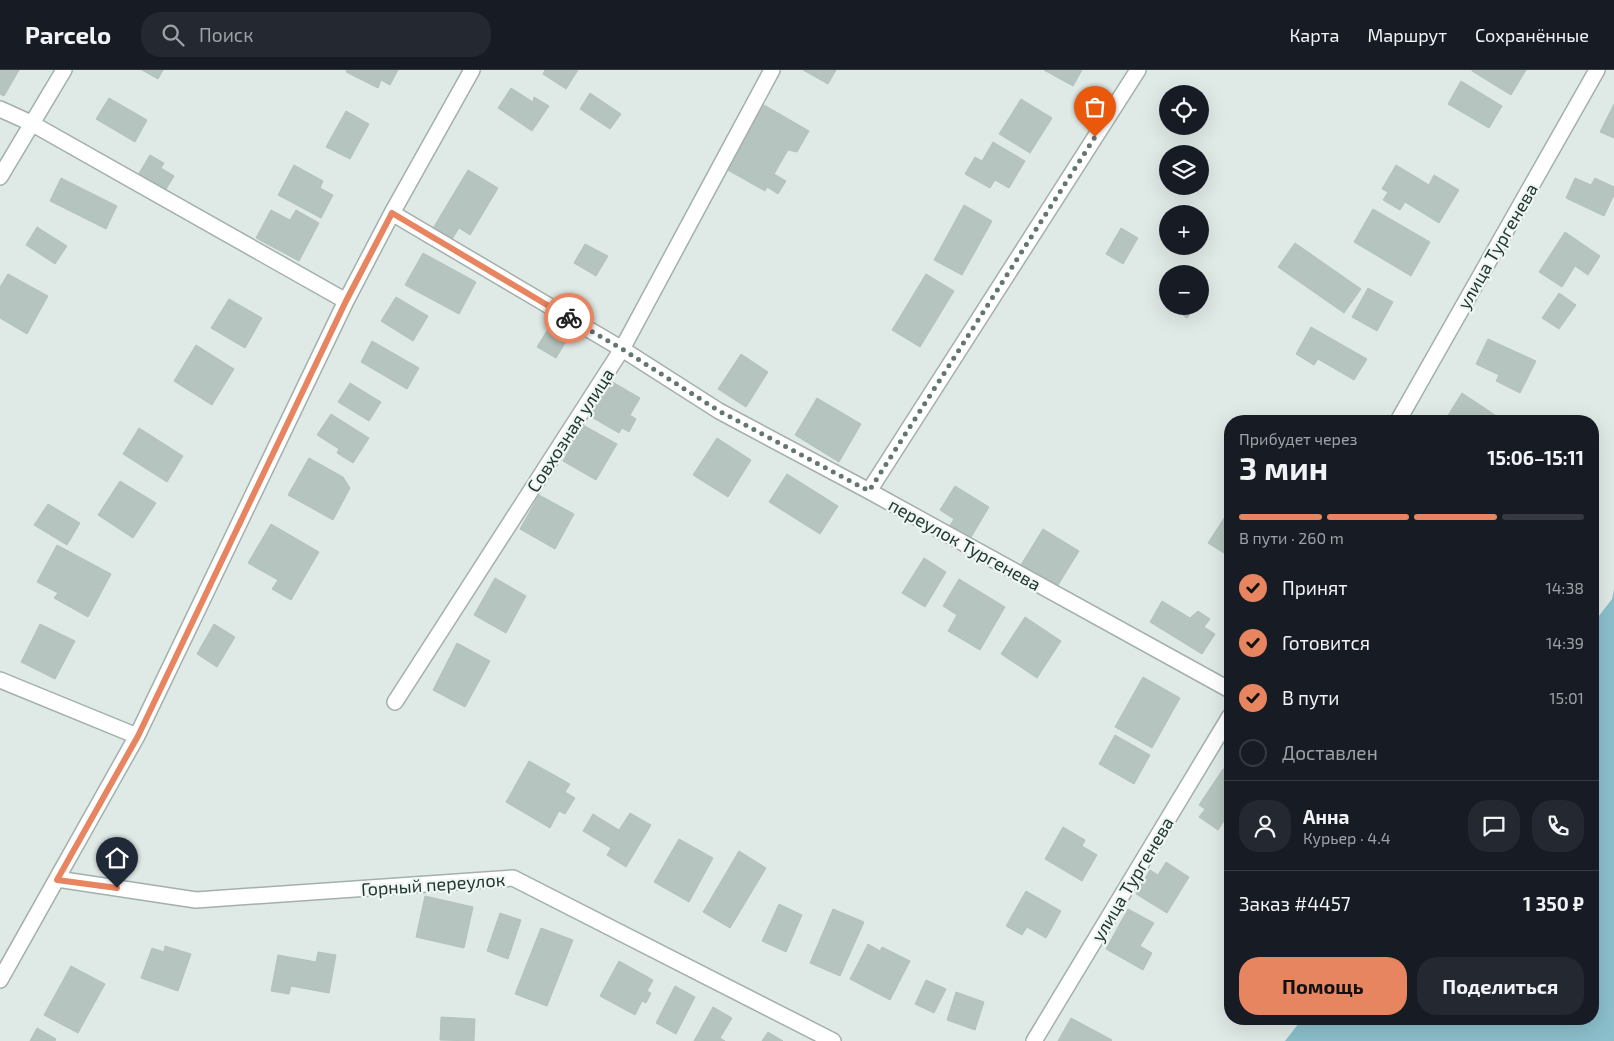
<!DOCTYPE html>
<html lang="ru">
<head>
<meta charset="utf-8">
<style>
	:root { --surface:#171b24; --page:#242831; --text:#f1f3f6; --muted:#9ea1a6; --line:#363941; --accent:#e78560 }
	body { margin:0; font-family:"Exo 2",sans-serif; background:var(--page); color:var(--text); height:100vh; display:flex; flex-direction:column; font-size:19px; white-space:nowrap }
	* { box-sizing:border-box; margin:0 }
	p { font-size:16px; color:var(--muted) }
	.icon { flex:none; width:28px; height:28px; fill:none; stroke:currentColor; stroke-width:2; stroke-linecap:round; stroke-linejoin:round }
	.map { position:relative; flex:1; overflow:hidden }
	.panel { position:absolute; left:1224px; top:345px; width:375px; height:610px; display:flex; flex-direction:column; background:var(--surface); border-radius:20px; box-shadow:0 5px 20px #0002 }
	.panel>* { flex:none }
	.controls { position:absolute; left:1159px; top:15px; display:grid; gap:10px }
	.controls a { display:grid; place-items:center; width:50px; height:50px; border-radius:50%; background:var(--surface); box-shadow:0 5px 20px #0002; font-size:25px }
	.pin { position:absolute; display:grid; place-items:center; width:42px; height:42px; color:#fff; margin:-51px -21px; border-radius:50% 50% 50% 0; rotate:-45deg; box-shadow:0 0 5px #0007 }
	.pin .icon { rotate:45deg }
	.courier { position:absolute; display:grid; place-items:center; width:50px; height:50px; margin:-25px; border:4px solid #e78560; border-radius:50%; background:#fff; color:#222; box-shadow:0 1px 6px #0007 }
	.headline em { font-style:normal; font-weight:700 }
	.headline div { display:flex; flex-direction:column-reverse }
	.headline { display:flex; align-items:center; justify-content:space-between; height:85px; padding:0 15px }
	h1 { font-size:32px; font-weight:700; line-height:38px }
	.bar { display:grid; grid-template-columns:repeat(4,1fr); gap:8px 5px; align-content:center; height:60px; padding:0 15px }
	.bar i { height:6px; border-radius:4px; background:var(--line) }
	.bar .on { background:var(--accent) }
	.bar p { grid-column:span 4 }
	.line { display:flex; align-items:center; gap:12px; padding:0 15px; border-top:1px solid var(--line) }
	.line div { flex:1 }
	.round { display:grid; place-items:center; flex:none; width:52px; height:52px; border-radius:20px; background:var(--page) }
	ol { padding:0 15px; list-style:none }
	li { display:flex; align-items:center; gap:15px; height:55px }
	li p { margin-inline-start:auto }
	li .icon { padding:5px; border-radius:50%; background:var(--accent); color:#111; stroke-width:4 }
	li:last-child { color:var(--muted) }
	li i { width:28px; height:28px; border:2px solid var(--line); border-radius:50% }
	.action { display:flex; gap:10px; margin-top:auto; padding:10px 15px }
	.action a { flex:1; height:58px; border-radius:20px; background:var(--accent); color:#111; font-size:20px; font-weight:700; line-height:58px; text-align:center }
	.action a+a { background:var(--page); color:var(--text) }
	header { display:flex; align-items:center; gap:30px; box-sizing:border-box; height:70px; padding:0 25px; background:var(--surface); border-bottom:1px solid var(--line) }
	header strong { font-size:24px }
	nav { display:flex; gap:28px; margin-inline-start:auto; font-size:18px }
	.search { width:350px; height:45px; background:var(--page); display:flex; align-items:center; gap:12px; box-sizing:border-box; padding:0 18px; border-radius:20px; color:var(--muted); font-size:19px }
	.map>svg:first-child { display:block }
	.water { fill:#8bbfcb }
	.building { fill:#b5c4be; stroke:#b2c2bc }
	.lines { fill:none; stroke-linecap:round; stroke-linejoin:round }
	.minor-casing { stroke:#a3b0ac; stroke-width:18 }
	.minor { stroke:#fff; stroke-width:15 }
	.done { stroke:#647671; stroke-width:5; stroke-dasharray:0 9 }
	.route { stroke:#e78560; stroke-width:6 }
	.labels { text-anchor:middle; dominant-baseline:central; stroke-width:4.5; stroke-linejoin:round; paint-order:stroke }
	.street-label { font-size:18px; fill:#223833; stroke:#eff6f3 }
</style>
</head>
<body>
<header>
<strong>Parcelo</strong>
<div class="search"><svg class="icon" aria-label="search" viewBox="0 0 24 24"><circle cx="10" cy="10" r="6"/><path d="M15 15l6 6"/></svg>Поиск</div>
<nav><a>Карта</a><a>Маршрут</a><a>Сохранённые</a></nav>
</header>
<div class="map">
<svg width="1614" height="971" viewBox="0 0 1614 971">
	<rect width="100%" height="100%" fill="#dfe9e5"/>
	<path class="water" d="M1614,519V971H1285L1302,949H1592V555L1612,529Z"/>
	<path class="building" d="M0,0H19L4,26L0,24Z
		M142,0H163L158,9Z
		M347,0H398L390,15L381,10L378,18L346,2Z
		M545,0H578L566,19L543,4Z
		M803,0H836L828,14Z
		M1044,0H1082L1073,16Z
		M1472,0H1526L1511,25L1472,1Z
		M1461,11L1502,36L1489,58L1448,34Z
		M511,18L533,32L534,27L549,36L532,61L498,38Z
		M590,23L621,44L610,59L580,39Z
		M109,28L147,50L135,72L96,49Z
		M1021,29L1052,48L1030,83L999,64Z
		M1614,34V68L1600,62Z
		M764,35L809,61L797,82L788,80L774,104L786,111L778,124L767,117L765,121L726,99Z
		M346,41L369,54L350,89L326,77Z
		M993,72L1025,91L1009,118L995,110L990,118L965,104L975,87L982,91Z
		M150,85L164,93L161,98L174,106L165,121L138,105Z
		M294,95L323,111L320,118L333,125L321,148L278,125Z
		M1396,95L1429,115L1434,105L1459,120L1439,153L1405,132L1400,140L1383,130L1388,122L1382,119Z
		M468,100L498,118L470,165L459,158L451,171L432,160Z
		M61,108L117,136L106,159L50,131Z
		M1575,108L1591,115L1595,108L1614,117V125L1604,146L1566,128Z
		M964,135L992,151L962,205L934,190Z
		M1373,139L1430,172L1411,206L1354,172Z
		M271,140L290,150L296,140L319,153L299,191L256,168Z
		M37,157L67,176L55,194L26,175Z
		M1121,158L1138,168L1123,194L1106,184Z
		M1565,162L1600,186L1588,205L1575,196L1562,217L1539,202Z
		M1295,173L1361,219L1344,243L1278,197Z
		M585,174L608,186L596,206L574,193Z
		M423,183L476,212L459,244L405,215Z
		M8,204L48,226L27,264L0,248V217Z
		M926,204L954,221L920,277L892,260Z
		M1368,218L1393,232L1377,261L1352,247Z
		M1559,223L1576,235L1559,259L1542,248Z
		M396,227L428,246L413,271L381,251Z
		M229,229L262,248L245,278L211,258Z
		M1170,236H1191L1194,238L1187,248Z
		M554,249L573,260L556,288L537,277Z
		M1311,257L1367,289L1354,310L1318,289L1314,295L1296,284Z
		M1488,269L1536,291L1520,323L1496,311L1499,305L1476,294Z
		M372,271L419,298L407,319L361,292Z
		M196,275L234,299L212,335L174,311Z
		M741,284L768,302L746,337L718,319Z
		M609,310L640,328L630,345L636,349L629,362L622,358L619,363L588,345Z
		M350,313L381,332L369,351L338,332Z
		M1462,323L1501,349L1500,351H1454L1447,347Z
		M817,328L861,354L839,392L795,365Z
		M331,344L369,368L353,393L337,383L339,379L317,365Z
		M583,355L617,374L596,410L563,391Z
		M139,358L183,386L167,412L123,384Z
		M717,368L751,390L728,427L693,405Z
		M309,388L343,407L350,418L333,450L288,425Z
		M787,404L838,436L820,464L769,432Z
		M120,411L156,433L133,468L98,445Z
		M955,416L989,437L970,469L949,457L954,449L940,440Z
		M539,425L574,444L555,479L520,459Z
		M48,434L80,453L67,475L34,455Z
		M1230,439V481L1227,485L1208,473Z
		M271,454L319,482L291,530L272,519L278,510L248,493Z
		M1043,459L1079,481L1055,520L1019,498Z
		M57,475L111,504L88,547L54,528L58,523L37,512Z
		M924,488L946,502L925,537L902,523Z
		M495,508L526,526L506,563L474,545Z
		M959,509L1005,537L980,580L948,561L957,545L943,536Z
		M1162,531L1190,548L1198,541L1210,549L1204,557L1215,564L1202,584L1150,552Z
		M1025,547L1061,571L1037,608L1001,584Z
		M40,554L75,571L55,609L21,592Z
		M214,554L235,567L217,597L197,584Z
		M457,573L490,591L465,637L433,620Z
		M1143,607L1180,628L1152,678L1115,657Z
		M1115,665L1150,685L1134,714L1099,694Z
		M529,691L570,714L565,722L575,728L565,744L559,741L550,758L506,732Z
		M1223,699L1230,703V742L1218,760L1199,747L1205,739L1199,735Z
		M630,743L651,755L626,797L607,785L611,778L583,761L593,744L619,760Z
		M1063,757L1085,770L1082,776L1097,785L1082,811L1045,789Z
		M679,769L713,788L689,832L654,812Z
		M739,781L766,798L730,858L703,842Z
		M1166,792L1189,807L1167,843L1136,824L1150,800L1158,805Z
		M1026,821L1061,841L1046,868L1027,857L1022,865L1006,856Z
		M425,826L473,837L464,878L416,867Z
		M779,834L802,845L786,882L762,871Z
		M833,839L864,852L840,906L810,893Z
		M1128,839L1154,853L1140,876L1152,883L1143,900L1106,879Z
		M500,843L521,850L508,889L487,881Z
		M541,858L573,870L547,936L515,924Z
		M868,874L880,881L882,877L910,891L890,930L850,909Z
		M165,876L191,884L178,921L141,908L152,878L164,882Z
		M318,882L336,885L329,923L291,916L289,924L271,921L278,885L316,892Z
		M619,891L653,910L647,921L651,923L646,933L642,931L635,945L600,926Z
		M71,896L105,914L78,963L44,945Z
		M926,910L946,919L934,943L915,934Z
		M675,916L695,927L676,964L656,953Z
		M956,922L984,932L975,960L947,950Z
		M713,937L732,948L720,968L725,971H694Z
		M441,947L475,949L474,971L440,970Z
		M1071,948L1112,970L1111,971H1058Z
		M37,958L56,969L55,971H30Z
		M768,962L783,971H762Z"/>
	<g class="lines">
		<defs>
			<path id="minor" d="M0,39L31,53L346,231
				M0,107L64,0
				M392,143L622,279L719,341L869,421L1230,620
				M1398,351L1597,0
				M869,421L1138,0
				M0,610L137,666
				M395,632L622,279L772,0
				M57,809L196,830L513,808L833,971
				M0,910L137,666L346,231L392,143L472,0
				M1034,971L1230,646"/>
		</defs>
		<use href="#minor" class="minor-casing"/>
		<use href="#minor" class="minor"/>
	</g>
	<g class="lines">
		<path class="done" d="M569,248L622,279L719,341L869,421L1095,67"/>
		<path class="route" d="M117,818L57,810L138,666L346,231L392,143L569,248"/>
	</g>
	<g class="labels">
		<g class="street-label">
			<text transform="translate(1497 176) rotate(-60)">улица Тургенева</text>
			<text transform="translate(570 360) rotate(-57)">Совхозная улица</text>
			<text transform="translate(965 474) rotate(29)">переулок Тургенева</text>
			<text transform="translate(1132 809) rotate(-59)">улица Тургенева</text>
			<text transform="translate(433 814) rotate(-4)">Горный переулок</text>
		</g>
	</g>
</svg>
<div class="controls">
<a><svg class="icon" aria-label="locate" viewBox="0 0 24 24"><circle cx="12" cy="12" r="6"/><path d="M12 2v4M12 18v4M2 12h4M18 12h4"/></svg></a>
<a><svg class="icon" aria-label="layers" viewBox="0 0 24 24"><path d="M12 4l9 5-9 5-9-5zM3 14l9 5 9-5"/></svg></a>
<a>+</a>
<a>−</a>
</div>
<div class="pin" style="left:1095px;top:67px;background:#ea580c"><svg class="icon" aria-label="bag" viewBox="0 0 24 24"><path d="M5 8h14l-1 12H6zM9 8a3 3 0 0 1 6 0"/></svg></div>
<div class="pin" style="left:117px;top:818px;background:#1f2937"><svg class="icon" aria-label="home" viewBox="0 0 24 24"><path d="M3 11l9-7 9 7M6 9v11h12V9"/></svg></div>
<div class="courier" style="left:569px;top:248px"><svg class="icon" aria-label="bike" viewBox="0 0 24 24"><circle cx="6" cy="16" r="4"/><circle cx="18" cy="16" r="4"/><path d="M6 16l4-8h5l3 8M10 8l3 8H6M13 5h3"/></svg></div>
<section class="panel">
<div class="headline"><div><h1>3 мин</h1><p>Прибудет через</p></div><em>15:06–15:11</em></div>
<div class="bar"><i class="on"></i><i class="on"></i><i class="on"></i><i></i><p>В пути · 260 m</p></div>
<ol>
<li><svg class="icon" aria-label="check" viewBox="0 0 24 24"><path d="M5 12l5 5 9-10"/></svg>Принят<p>14:38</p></li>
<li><svg class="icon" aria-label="check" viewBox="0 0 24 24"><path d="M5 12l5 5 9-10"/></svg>Готовится<p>14:39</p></li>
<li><svg class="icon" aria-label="check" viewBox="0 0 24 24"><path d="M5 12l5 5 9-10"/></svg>В пути<p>15:01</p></li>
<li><i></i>Доставлен</li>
</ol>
<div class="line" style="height:90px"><a class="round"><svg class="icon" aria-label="person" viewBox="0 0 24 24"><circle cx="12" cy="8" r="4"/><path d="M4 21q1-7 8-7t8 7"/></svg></a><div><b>Анна</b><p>Курьер · 4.4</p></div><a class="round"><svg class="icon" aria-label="chat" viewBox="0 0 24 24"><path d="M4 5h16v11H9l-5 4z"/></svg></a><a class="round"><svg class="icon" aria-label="phone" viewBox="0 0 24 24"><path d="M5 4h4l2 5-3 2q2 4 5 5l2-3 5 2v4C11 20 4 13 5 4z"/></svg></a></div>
<div class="line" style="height:65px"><div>Заказ #4457</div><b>1 350 ₽</b></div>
<div class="action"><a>Помощь</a><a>Поделиться</a></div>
</section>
</div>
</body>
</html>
